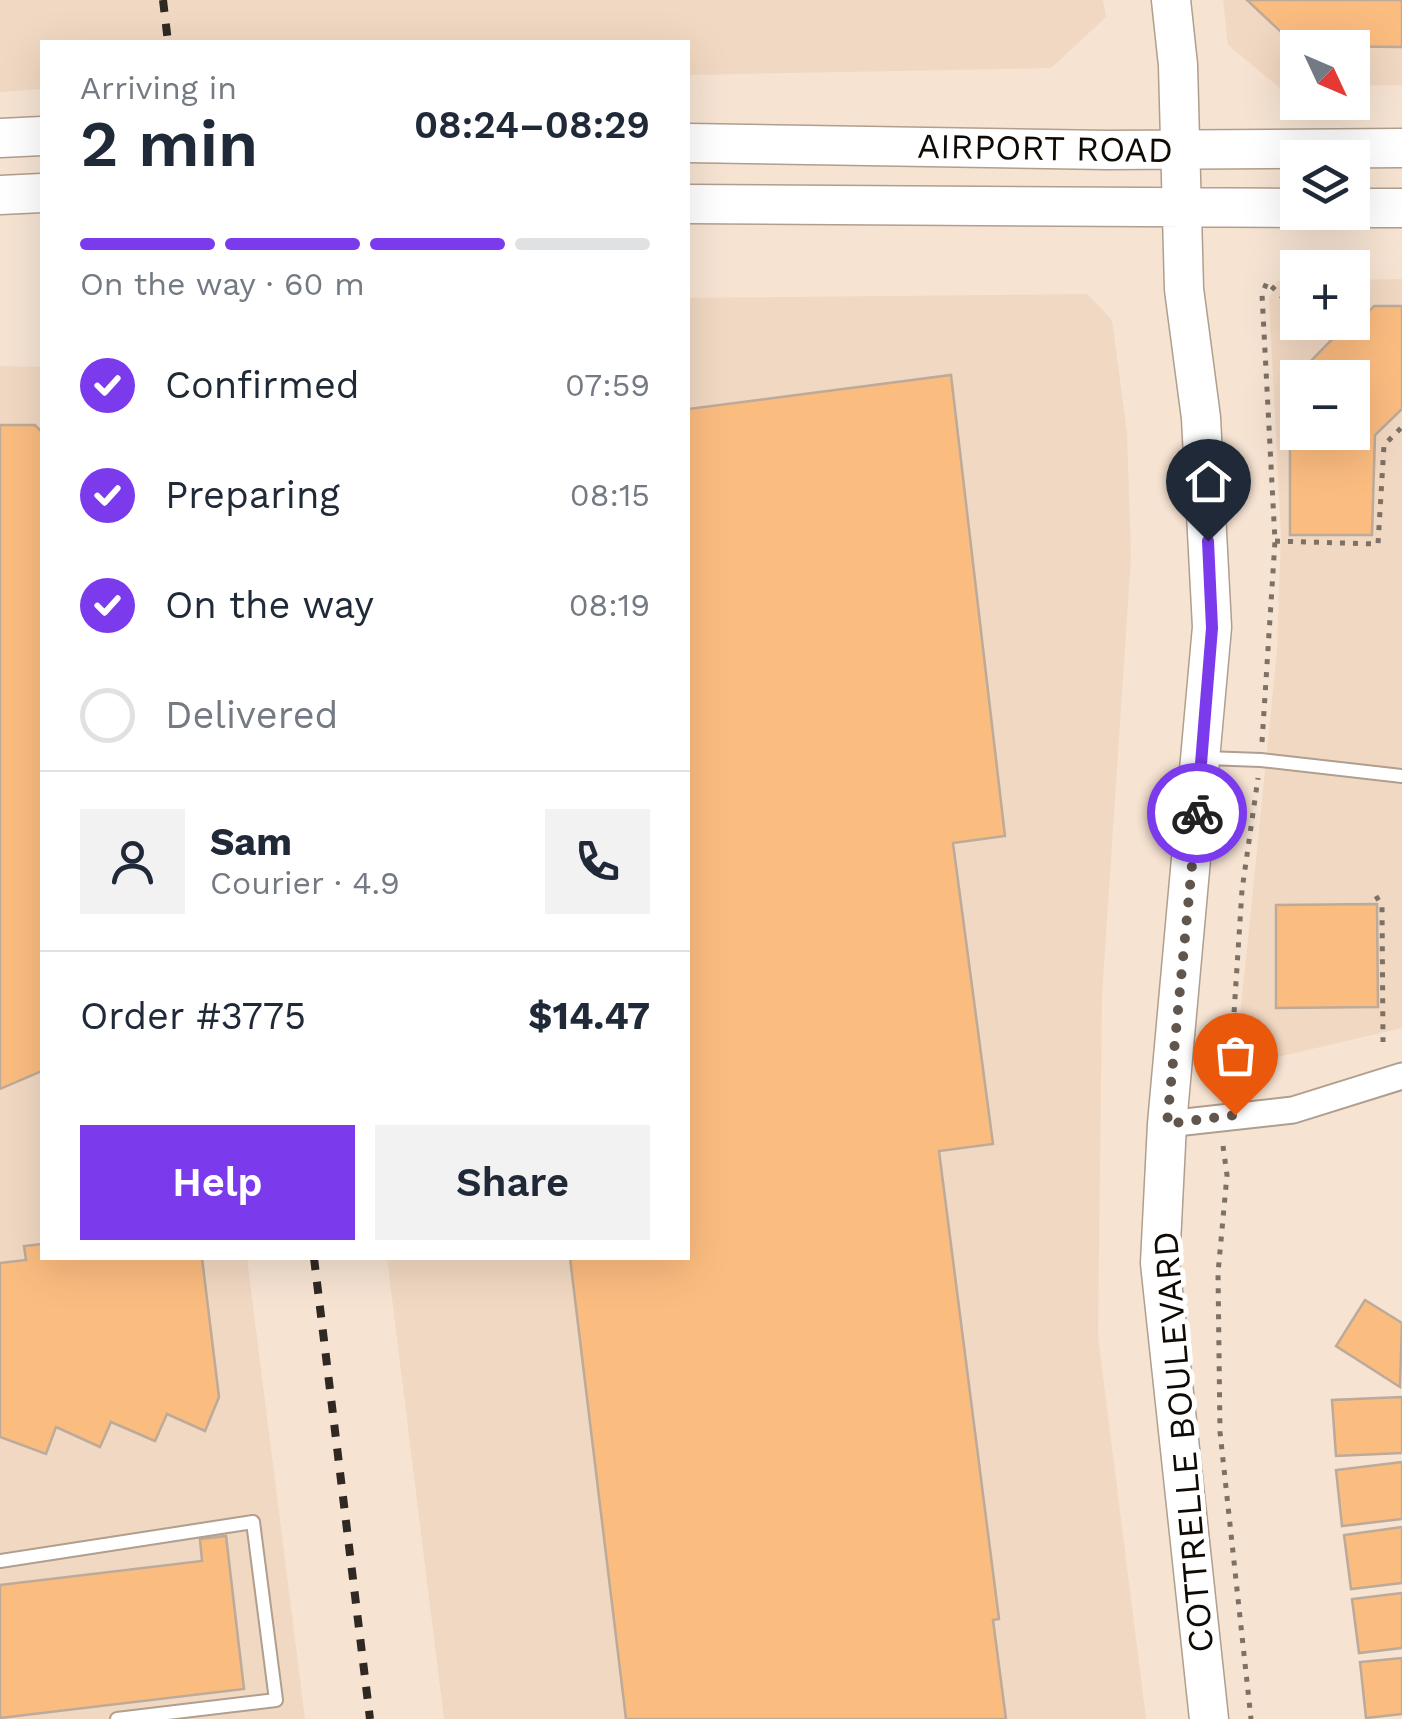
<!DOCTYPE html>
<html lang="en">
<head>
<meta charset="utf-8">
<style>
	:root { --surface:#fff; --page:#f2f2f3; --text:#1f2937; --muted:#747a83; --line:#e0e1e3; --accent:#7c3aed }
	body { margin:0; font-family:"Work Sans",sans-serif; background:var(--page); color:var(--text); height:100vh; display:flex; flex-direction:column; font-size:38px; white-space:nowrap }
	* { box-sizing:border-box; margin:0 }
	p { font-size:32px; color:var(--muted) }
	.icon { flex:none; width:55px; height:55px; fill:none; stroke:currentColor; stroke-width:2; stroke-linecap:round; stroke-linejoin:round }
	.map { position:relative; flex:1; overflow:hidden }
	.sheet { position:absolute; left:40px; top:40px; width:650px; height:1220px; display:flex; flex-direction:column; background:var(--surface); border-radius:0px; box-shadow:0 10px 40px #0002 }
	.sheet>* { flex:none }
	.needle { width:65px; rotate:134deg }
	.controls { position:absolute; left:1280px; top:30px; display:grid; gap:20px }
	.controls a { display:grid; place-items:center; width:90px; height:90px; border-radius:0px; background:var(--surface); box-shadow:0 10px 40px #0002; font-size:50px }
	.pin { position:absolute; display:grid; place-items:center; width:85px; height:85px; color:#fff; margin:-102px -42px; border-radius:50% 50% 50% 0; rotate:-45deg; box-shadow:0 0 10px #0007 }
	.pin .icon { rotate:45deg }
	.courier { position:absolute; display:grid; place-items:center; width:100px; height:100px; margin:-50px; border:8px solid #7c3aed; border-radius:50%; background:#fff; color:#222; box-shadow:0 2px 12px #0007 }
	.overview em { font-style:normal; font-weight:600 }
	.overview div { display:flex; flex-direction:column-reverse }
	.overview { display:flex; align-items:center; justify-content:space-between; height:170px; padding:0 40px }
	h1 { font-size:65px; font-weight:600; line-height:75px }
	.bar { display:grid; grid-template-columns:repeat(4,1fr); gap:15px 10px; align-content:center; height:120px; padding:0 40px }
	.bar i { height:12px; border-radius:8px; background:var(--line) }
	.bar .current { background:var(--accent) }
	.bar p { grid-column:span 4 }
	.line { display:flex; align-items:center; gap:25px; padding:0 40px; border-top:2px solid var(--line) }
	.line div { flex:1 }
	.round { display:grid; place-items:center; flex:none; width:105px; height:105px; border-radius:0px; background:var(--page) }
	ol { padding:0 40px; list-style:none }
	li { display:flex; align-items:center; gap:30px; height:110px }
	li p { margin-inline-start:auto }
	li .icon { padding:10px; border-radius:50%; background:var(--accent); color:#fff; stroke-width:4 }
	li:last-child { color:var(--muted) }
	li i { width:55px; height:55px; border:5px solid var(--line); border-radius:50% }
	.primary-button { display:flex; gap:20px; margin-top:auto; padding:20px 40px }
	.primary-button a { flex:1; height:115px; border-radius:0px; background:var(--accent); color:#fff; font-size:40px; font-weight:600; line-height:115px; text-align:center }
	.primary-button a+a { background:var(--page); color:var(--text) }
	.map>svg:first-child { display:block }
	.built { fill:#f1d8c2; fill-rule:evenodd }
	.building { fill:#fbbc7f; stroke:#bcaa9a; stroke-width:2.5 }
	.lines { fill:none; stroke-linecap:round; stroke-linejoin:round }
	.service-casing { stroke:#b09e8e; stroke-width:16 }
	.minor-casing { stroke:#b09e8e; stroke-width:29 }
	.secondary-casing { stroke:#b09e8e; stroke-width:41 }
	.path { stroke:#7d7166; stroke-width:5; stroke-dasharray:5 8; stroke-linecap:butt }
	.service { stroke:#fff; stroke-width:12 }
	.minor { stroke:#fff; stroke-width:25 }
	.secondary { stroke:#fff; stroke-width:38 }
	.rail { stroke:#302822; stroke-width:8; stroke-dasharray:12 12; stroke-linecap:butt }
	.done { stroke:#60564d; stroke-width:10; stroke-dasharray:0 18 }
	.route { stroke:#7c3aed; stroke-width:12 }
	.labels { text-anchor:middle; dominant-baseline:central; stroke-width:10; stroke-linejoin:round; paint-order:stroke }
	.street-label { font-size:35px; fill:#100a05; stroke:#fff }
</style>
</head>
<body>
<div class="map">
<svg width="1402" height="1719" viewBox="0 0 1402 1719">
	<rect width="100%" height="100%" fill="#f6e3d2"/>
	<path class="built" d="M0,0H1103L1106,17L1051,68L688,75V42H42V89L0,92Z
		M1223,0H1402V85L1353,86L1352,48H1298L1297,88L1281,89L1228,45Z
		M1402,279V1028L1235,1067L1277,652L1281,535L1269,299L1277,281H1297L1298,322H1352L1353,280ZM1298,378H1352V432H1298Z
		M1087,294L1112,320L1127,433L1131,557L1102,995L1098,1336L1146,1719H444L387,1258H688V298Z
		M0,366L42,367V1258H247L305,1719H0Z"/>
	<path class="building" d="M1247,0H1402V47L1296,46Z
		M1374,306H1402V409L1375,435L1372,535H1290V389L1298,382V432H1352V378H1303L1310,370L1306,366L1349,322L1355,327Z
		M951,375L1005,836L953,843L993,1144L939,1151L999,1619L993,1620L1006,1719H626L570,1258H688V409Z
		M0,425H35L42,432V1071L0,1089Z
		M1377,904L1378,1007L1276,1008V905Z
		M42,1244V1258H202L219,1397L205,1431L167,1414L155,1441L111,1422L100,1447L56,1427L46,1454L0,1437V1263L26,1260L24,1246Z
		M1365,1300L1402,1323L1400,1387L1336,1346Z
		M1402,1397V1453L1336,1456L1332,1400Z
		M1402,1462V1519L1342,1526L1336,1470Z
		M1402,1527V1583L1351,1589L1344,1535Z
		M226,1536L244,1689L0,1718V1585L202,1561L200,1539Z
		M1402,1593V1648L1359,1653L1352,1599Z
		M1402,1658V1714L1366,1718L1360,1662Z"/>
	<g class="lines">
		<defs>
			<path id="service" d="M1205,758L1261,760L1402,776
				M0,1561L253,1522L276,1700L117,1719"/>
			<path id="minor" d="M1167,1124L1293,1110L1402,1076"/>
			<path id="secondary" d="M1171,0L1178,65L1184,289L1201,418L1212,627L1167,1124L1160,1263L1209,1719
				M0,138L42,136
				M688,143L1107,150L1402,148
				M0,195L42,193
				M688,204L1298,208
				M1352,208H1402"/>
		</defs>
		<use href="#service" class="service-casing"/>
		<use href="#minor" class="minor-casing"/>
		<use href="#secondary" class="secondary-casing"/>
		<path class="path" d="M1308,322L1317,331
			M1275,541L1378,544L1384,445L1402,427
			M1262,742L1275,541L1262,294L1267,282L1298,312
			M1376,896L1382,906L1383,1042
			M1229,1090L1242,890L1258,778
			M1223,1146L1227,1175L1218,1273L1220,1432L1251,1719"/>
		<use href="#service" class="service"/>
		<use href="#minor" class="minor"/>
		<use href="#secondary" class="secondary"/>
		<path class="rail" d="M163,0L168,42
			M314,1258L370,1719"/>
	</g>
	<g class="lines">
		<path class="done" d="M1197,813L1167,1124L1235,1115"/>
		<path class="route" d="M1197,813L1212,628L1208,541"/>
	</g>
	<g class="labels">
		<g class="street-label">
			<text transform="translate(1045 148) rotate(1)">AIRPORT ROAD</text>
			<text transform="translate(1183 1442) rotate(-95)">COTTRELLE BOULEVARD</text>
		</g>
	</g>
</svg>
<div class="controls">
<a><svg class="needle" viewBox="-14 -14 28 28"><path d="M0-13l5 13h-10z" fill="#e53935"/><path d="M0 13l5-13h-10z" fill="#747a83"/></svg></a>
<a><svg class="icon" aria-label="layers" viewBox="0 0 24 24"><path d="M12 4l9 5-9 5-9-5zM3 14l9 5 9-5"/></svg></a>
<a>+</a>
<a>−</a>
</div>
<div class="pin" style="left:1235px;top:1115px;background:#ea580c"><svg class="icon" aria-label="bag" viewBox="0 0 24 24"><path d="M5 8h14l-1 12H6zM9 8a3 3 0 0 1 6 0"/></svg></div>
<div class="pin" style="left:1208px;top:541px;background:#1f2937"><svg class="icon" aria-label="home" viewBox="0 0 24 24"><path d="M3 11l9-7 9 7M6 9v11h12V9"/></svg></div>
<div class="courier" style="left:1197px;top:813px"><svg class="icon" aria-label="bike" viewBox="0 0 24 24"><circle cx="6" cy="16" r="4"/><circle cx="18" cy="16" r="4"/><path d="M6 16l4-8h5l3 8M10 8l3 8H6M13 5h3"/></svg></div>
<section class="sheet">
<div class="overview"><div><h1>2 min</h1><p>Arriving in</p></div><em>08:24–08:29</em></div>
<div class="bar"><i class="current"></i><i class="current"></i><i class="current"></i><i></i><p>On the way · 60 m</p></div>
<ol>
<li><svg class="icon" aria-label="check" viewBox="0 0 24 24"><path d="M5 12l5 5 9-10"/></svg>Confirmed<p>07:59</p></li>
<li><svg class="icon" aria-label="check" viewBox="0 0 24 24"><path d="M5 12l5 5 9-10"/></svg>Preparing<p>08:15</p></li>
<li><svg class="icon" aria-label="check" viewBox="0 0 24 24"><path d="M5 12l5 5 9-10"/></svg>On the way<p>08:19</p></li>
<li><i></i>Delivered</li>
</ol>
<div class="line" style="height:180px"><a class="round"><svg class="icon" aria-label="person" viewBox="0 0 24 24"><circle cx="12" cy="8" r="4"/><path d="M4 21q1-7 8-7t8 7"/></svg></a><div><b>Sam</b><p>Courier · 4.9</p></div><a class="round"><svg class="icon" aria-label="phone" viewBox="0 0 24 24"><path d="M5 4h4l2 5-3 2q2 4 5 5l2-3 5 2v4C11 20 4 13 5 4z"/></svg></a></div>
<div class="line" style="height:130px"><div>Order #3775</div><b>$14.47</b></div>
<div class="primary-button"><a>Help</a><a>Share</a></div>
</section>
</div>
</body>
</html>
